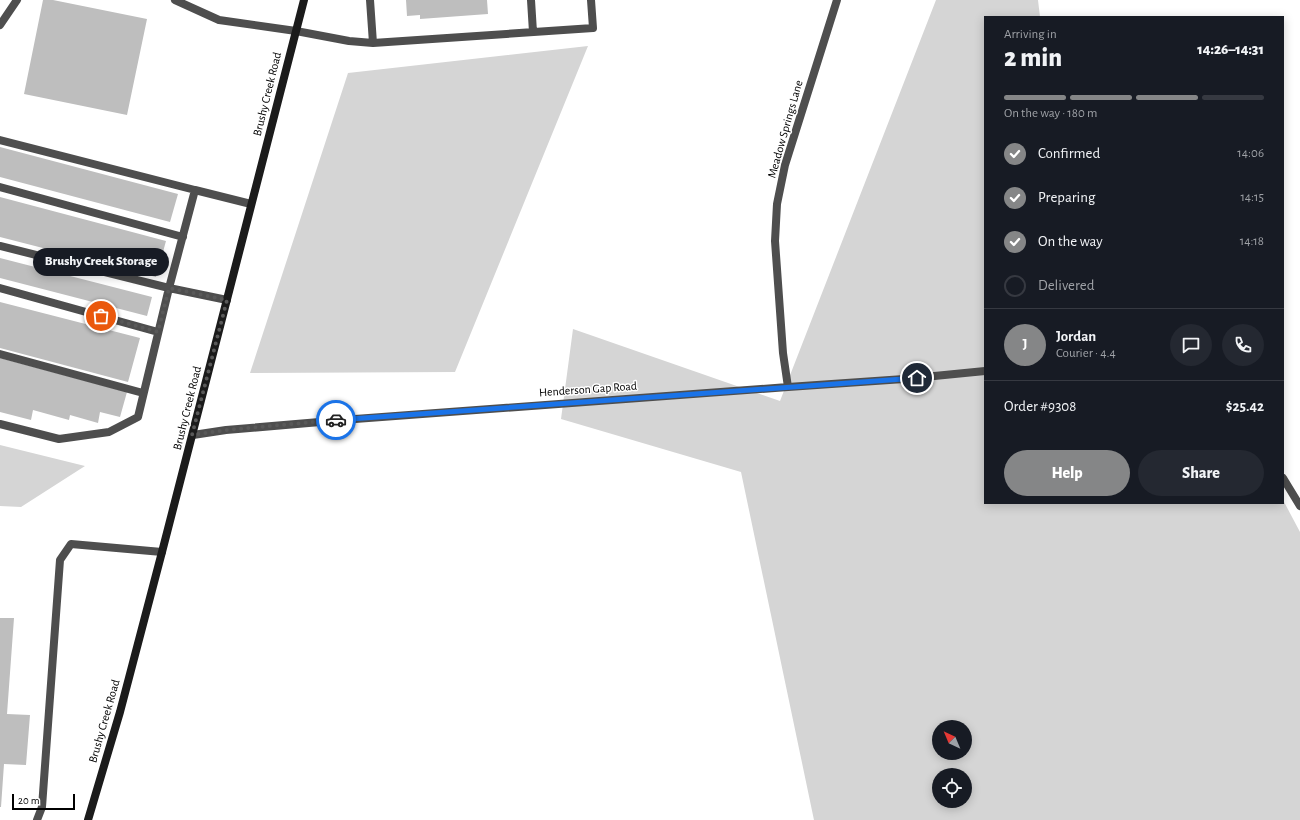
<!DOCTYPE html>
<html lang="en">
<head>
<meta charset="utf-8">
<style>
	:root { --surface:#171b24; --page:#242831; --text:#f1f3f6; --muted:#9ea1a6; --line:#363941; --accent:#858687 }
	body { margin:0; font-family:"Alegreya Sans",sans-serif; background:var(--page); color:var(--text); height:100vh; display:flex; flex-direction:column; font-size:15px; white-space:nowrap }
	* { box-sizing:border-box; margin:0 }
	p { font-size:13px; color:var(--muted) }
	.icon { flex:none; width:22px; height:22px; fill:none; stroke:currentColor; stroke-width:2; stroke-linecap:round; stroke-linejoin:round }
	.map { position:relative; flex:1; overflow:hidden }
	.panel { position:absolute; left:984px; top:16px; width:300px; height:488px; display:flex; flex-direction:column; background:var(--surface); border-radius:0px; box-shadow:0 2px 10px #0003 }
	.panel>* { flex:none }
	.needle { width:26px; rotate:316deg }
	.buttons { position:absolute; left:932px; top:720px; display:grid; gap:8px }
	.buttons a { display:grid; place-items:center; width:40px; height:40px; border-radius:50%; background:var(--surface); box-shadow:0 2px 10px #0003; font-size:20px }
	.scale { position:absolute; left:12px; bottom:10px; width:63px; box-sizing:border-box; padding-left:4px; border:2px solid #000; border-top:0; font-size:11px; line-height:14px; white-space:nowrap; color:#000; -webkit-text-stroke:3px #fff; paint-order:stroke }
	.pin { position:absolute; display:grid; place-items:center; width:34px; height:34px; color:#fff; margin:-17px; border:2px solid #fff; border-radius:50%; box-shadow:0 1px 4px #0007 }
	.courier { position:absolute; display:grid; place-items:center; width:40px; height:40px; margin:-20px; border:3px solid #1a73e8; border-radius:50%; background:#fff; color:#222; box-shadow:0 1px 5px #0007 }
	.bubble { position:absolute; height:28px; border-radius:14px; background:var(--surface); box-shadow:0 2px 10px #0003; font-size:13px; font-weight:800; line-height:28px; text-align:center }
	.headline em { font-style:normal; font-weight:800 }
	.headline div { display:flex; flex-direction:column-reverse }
	.headline { display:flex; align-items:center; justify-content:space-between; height:68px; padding:0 20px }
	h1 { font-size:26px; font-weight:800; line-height:30px }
	.bar { display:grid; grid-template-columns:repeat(4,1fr); gap:6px 4px; align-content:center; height:48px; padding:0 20px }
	.bar i { height:5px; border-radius:3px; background:var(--line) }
	.bar .active { background:var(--accent) }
	.bar p { grid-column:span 4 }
	.line { display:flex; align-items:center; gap:10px; padding:0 20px; border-top:1px solid var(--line) }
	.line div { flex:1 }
	.round { display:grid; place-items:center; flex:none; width:42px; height:42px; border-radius:21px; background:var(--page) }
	ol { padding:0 20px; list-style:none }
	li { display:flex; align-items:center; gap:12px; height:44px }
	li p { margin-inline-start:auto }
	li .icon { padding:4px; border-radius:50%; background:var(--accent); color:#fff; stroke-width:4 }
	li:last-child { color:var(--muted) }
	li i { width:22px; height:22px; border:2px solid var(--line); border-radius:50% }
	.action { display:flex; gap:8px; margin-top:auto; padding:8px 20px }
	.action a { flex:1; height:46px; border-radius:24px; background:var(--accent); color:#fff; font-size:16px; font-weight:800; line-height:46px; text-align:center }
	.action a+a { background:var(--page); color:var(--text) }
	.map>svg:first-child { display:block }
	.green { fill:#d5d5d5; fill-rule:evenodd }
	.building { fill:#bebebe }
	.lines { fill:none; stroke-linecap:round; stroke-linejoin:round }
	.lane { stroke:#4e4e4e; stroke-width:8 }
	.street { stroke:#4e4e4e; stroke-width:8 }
	.secondary { stroke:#1b1b1b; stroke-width:8 }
	.done { stroke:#595959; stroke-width:4; stroke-dasharray:0 7.2 }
	.route { stroke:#1a73e8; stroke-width:5 }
	.labels { text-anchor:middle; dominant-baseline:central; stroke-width:3; stroke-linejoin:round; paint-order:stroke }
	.street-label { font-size:12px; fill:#000; stroke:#fff }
</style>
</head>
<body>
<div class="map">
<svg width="1300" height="820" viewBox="0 0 1300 820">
	<rect width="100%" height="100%" fill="#fff"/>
	<path class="green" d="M936,0H1038L1040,17H985V503H1283V500L1300,532V820H814L741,472L561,419L573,329L780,401ZM939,727H965V753H939ZM939,775H965V801H939Z
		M588,46L455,372L250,373L348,73Z
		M0,445L85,466L21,507L0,506Z"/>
	<path class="building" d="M43,0H53L147,19L127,115L24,94Z
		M406,0H487L488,14L420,19V15L407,16Z
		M0,147L178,194L170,222L0,177Z
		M0,197L166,241L156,277L0,237Z
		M0,258L152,297L147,316L0,278Z
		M0,302L140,338L128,382L0,348Z
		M0,358L127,392L120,417L100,412L98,423L70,415L69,420L33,410L31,420L0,412Z
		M0,618H14L7,714L30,715L26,765L4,764L1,807H0Z"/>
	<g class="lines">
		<path class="lane" d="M175,0L219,20L296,31L349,41L373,43L593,28L591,0
			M370,0L373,43
			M531,0L533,32
			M0,25L17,0
			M0,140L195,190
			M0,187L183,237
			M0,246L169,288L138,417L109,432L59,439L0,424
			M0,288L158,332
			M227,300L169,288L195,190L251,204
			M0,354L143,393
			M37,820L42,807L60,560L71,544L162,552"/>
		<path class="street" d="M788,387L783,353L775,241L777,204L785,165L837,0
			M193,435L226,430L355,419L788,387L904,379L985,371
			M1283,478L1300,506"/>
		<path class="secondary" d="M88,820L120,712L162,552L304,0"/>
	</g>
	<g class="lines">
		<path class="done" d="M101,316L158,332L169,288L227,300L192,435L226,430L336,420"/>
		<path class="route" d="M336,420L917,378"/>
	</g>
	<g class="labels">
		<g class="street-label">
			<text transform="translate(267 94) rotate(-76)">Brushy Creek Road</text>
			<text transform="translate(785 129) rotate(-74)">Meadow Springs Lane</text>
			<text transform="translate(588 389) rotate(-4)">Henderson Gap Road</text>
			<text transform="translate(187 408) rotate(-76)">Brushy Creek Road</text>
			<text transform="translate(104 721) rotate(-74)">Brushy Creek Road</text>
		</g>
	</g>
</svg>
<div class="buttons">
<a><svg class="needle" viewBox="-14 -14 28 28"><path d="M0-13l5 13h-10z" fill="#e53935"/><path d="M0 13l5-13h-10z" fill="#9ea1a6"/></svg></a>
<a><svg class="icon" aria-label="locate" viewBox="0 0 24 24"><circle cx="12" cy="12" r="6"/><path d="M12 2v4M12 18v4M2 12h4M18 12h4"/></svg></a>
</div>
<div class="scale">20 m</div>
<div class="pin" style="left:101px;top:316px;background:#ea580c"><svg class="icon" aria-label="bag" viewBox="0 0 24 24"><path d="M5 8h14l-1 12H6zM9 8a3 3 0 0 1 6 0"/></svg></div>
<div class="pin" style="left:917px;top:378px;background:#1f2937"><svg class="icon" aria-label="home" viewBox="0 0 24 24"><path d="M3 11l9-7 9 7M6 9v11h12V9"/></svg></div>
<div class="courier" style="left:336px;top:420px"><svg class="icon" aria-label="car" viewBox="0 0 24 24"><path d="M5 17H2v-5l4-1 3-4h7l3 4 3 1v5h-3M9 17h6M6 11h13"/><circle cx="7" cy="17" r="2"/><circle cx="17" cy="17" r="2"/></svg></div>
<div class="bubble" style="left:33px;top:248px;width:136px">Brushy Creek Storage</div>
<section class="panel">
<div class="headline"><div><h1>2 min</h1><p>Arriving in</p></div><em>14:26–14:31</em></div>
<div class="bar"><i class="active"></i><i class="active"></i><i class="active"></i><i></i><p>On the way · 180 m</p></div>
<ol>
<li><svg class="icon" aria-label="check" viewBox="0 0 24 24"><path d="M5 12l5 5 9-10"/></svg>Confirmed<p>14:06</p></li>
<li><svg class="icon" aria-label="check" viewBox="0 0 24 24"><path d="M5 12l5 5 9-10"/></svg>Preparing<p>14:15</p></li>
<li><svg class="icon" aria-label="check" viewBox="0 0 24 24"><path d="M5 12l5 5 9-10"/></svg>On the way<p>14:18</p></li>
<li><i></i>Delivered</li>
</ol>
<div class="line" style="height:72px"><b class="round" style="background:var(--accent);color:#fff">J</b><div><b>Jordan</b><p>Courier · 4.4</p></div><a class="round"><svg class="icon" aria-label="chat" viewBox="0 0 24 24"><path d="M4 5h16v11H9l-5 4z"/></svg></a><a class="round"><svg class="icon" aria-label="phone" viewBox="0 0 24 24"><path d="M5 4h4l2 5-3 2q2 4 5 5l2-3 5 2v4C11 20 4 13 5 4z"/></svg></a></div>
<div class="line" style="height:52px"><div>Order #9308</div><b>$25.42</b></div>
<div class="action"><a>Help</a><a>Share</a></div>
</section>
</div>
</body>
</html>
